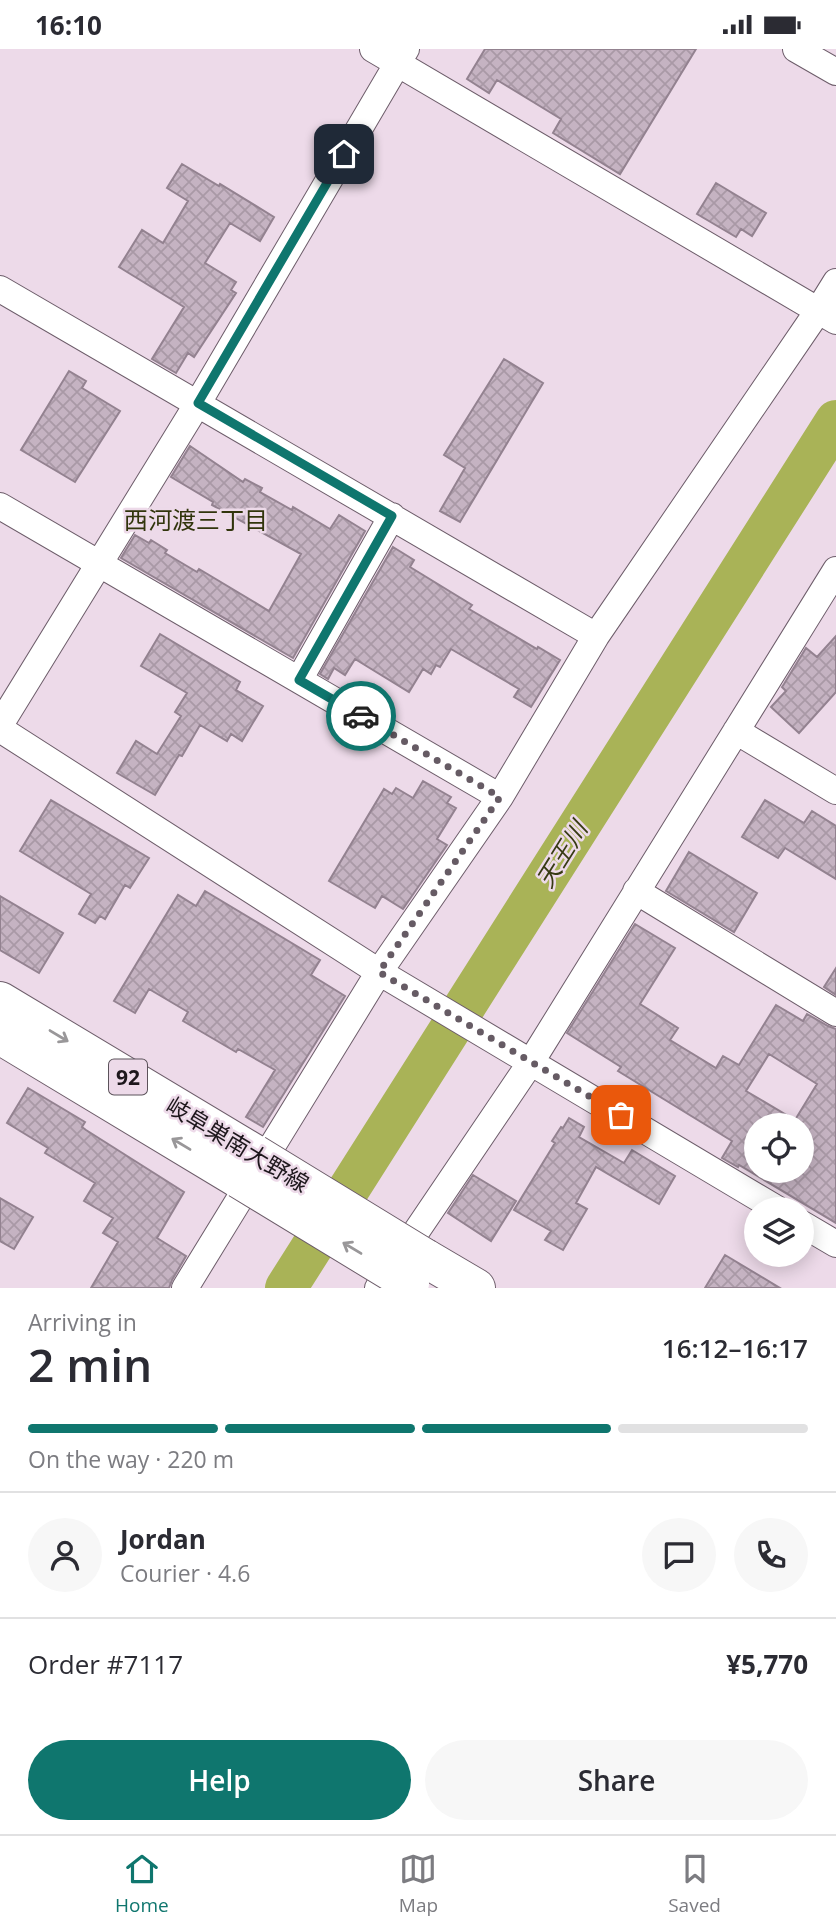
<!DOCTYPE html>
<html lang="en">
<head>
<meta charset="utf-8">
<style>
	:root { --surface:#fff; --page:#f7f7f7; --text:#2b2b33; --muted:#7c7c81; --line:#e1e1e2; --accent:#0f766e }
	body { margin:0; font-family:"Open Sans","Noto Sans JP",sans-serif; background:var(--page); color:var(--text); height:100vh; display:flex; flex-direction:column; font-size:26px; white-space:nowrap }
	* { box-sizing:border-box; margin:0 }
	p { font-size:23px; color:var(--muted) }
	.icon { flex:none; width:38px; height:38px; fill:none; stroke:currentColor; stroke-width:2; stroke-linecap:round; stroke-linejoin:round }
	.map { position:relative; height:1239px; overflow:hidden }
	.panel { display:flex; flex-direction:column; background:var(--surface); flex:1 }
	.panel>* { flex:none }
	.fabs { position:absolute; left:744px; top:1064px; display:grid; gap:14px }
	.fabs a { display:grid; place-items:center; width:70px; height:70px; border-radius:50%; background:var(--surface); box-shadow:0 4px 18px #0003; font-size:35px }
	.pin { position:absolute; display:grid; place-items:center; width:60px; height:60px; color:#fff; margin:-30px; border-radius:14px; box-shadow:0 4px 10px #0006 }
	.courier { position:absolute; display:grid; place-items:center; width:70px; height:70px; margin:-35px; border:5px solid #0f766e; border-radius:50%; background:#fff; color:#222; box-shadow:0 2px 9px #0007 }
	.summary em { font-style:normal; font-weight:600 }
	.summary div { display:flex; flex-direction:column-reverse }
	.summary { display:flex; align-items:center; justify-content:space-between; height:119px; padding:0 28px }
	h1 { font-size:46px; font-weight:600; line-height:52px }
	.bar { display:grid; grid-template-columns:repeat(4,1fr); gap:10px 7px; align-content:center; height:84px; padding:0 28px }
	.bar i { height:9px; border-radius:5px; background:var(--line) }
	.bar .active { background:var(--accent) }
	.bar p { grid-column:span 4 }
	.line { display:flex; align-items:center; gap:18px; padding:0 28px; border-top:2px solid var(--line) }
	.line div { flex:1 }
	.round { display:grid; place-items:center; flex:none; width:74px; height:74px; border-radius:37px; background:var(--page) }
	.primary-button { display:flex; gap:14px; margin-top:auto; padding:14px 28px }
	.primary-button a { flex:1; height:80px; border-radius:42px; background:var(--accent); color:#fff; font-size:28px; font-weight:600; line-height:80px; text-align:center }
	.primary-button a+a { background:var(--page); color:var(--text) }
	.status { display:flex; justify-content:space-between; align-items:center; height:49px; padding:0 35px; background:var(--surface); direction:ltr }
	.status svg { height:19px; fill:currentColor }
	.menu { display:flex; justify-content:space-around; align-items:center; height:98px; border-top:2px solid var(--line); background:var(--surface); font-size:19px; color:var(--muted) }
	.menu a { display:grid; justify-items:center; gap:4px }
	.menu .active { color:var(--accent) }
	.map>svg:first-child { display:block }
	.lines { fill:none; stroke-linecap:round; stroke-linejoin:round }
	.river { stroke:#a9b357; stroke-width:42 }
	.building { fill:url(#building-cross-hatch); stroke:#938290; stroke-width:2; fill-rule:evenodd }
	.minor-casing { stroke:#6d5d6a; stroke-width:28 }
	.primary-casing { stroke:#6d5d6a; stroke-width:40 }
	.minor { stroke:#fff; stroke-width:26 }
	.primary { stroke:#fff; stroke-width:38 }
	.primary-bridge-casing { stroke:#6d5d6a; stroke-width:40; stroke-linecap:butt }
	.primary-bridge { stroke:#fff; stroke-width:38 }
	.oneway { stroke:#999799 }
	.done { stroke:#665b64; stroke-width:7; stroke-dasharray:0 12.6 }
	.route { stroke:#0f766e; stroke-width:9 }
	.labels { text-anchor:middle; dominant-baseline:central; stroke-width:5; stroke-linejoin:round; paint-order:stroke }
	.shield { fill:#eddae9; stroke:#5b525a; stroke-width:2 }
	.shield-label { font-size:21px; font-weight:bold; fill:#1d171c }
	.street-label { font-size:23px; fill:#1d171c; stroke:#eddae9 }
	.neighbourhood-label { font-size:24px; fill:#31350c; stroke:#eddae9 }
	.water-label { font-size:24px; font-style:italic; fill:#373b13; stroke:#eddae9 }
</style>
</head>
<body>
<div class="status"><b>16:10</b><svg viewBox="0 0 49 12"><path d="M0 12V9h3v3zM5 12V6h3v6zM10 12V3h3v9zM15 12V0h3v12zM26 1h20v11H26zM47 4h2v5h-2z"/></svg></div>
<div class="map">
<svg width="836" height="1239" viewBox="0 0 836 1239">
	<defs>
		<pattern id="building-cross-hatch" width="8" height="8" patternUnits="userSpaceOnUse" patternTransform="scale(1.75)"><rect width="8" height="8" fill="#c5b3c2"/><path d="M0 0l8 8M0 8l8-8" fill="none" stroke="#a999a6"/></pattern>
	</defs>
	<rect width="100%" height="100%" fill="#eddae9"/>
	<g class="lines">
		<path class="river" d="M286,1239L836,372"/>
	</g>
	<path class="building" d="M485,0H696L620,125L553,84L561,70L497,31L489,44L467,30Z
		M182,115L219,137L220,135L274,168L260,192L230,174L205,214L236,233L231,241L236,244L194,308L188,304L176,324L152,310L184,258L119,218L142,181L163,194L188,152L167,139Z
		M716,134L766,164L752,187L741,180L736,188L697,165Z
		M504,310L543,334L460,473L440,462L465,419L444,406Z
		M69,322L86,332L82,339L120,362L75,433L21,401Z
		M190,397L243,433L245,430L262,439L260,443L292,461L293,458L330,480L339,466L365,482L293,609L121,509L135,486L149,494L151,491L167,501L165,504L197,523L199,520L269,562L301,505L212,456L213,453L171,428Z
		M393,498L414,511L410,518L472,556L469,560L537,600L538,598L560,611L531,658L514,648L519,640L451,600L440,618L436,616L431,625L423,620L409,643L355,610L345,626L334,619L328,630L320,625Z
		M160,585L240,633L236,641L263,657L242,692L231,685L227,692L200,676L182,707L179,706L155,746L117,724L136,692L157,705L181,667L175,663L187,644L141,617Z
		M836,587V643L799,684L771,658L786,642L782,638L784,635L806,599L817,608Z
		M423,732L451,748L447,754L456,759L437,790L447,796L403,860L382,847L375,859L329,832L384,740L392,745L396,739L413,749Z
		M51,751L149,809L130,839L125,836L105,870L100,867L95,874L79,865L91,845L20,802Z
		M765,751L804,774L812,762L836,777V830L785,799L778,809L742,788Z
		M689,803L757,844L734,883L666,842Z
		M205,842L320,911L311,926L345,947L263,1078L246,1068L275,1021L238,1000L236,1003L183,972L188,963L149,940L135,964L114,952L178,846L196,857Z
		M0,847L63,884L39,924L0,901Z
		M635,875L675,899L640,955L678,979L670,991L716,1019L723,1007L739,1016L776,956L803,972L807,965L828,977L836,980V1174L739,1116L738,1118L722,1109L732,1092L618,1022L621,1018L567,984ZM769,1005L817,1035L795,1071L746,1042ZM756,1076H802V1122H756Z
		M836,919V946L824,938Z
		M28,1039L85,1073L82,1078L86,1081L184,1143L157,1189L186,1207L172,1231L169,1239H91L118,1193L103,1184L113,1169L84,1152L95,1134L45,1104L48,1099L7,1074Z
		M569,1069L584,1078L579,1088L624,1114L632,1101L675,1127L659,1155L596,1118L576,1154L587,1160L563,1201L545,1191L551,1182L514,1161L555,1094L552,1092L561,1078L563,1079Z
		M473,1126L516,1152L491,1192L448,1164Z
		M0,1149L33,1168L14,1200L0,1192Z
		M725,1206L780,1239H705Z"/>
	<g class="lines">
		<defs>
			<path id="minor" d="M373,0L836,272
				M796,0L836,23
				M0,240L596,587
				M0,457L500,748
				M299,631L392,467
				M0,676L198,354L406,0
				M0,680L379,923L777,1160
				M736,682L836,742
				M636,842L836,964
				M802,1175L836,1195
				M185,1239L379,923L500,748L596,587L818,262L836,233
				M378,1239L531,1013L836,521"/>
			<path id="primary" d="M0,952L255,1105
				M0,986L239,1130
				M425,1209L476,1239"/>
		</defs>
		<use href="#minor" class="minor-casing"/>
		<use href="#primary" class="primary-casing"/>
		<use href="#minor" class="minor"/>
		<use href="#primary" class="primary"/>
		<defs>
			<path id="primary-bridge" d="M255,1105L425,1209
				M239,1130L410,1234"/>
		</defs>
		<use href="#primary-bridge" class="primary-bridge-casing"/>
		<use href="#primary-bridge" class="primary-bridge"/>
	</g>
	<defs><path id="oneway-shaft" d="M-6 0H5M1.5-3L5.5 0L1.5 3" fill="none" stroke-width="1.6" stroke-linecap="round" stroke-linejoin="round" transform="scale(1.75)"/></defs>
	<g class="oneway">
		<use href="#oneway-shaft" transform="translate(59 987) rotate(31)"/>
		<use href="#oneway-shaft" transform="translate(181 1095) rotate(-149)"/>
		<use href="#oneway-shaft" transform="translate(352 1199) rotate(-149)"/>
	</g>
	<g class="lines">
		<path class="done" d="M361,667L500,748L379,923L621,1066"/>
		<path class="route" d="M344,105L198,354L392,467L299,631L361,667"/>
	</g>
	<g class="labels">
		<rect class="shield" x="109" y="1010.5" width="38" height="35" rx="5"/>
		<g class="shield-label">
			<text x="128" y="1028">92</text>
		</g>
		<g class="street-label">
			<text transform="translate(238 1095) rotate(31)">岐阜巣南大野線</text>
		</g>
		<g class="neighbourhood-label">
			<text x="196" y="470">西河渡三丁目</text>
		</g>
		<g class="water-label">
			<text transform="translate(561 805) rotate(-58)">天王川</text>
		</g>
	</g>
</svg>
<div class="fabs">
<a><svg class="icon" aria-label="locate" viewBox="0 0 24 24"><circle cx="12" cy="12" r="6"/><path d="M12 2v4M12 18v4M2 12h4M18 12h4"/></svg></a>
<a><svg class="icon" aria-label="layers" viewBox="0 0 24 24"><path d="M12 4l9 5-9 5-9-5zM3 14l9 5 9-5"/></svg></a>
</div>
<div class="pin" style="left:621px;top:1066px;background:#ea580c"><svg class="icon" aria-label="bag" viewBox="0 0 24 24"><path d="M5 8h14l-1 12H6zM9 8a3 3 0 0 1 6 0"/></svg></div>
<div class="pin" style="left:344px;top:105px;background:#1f2937"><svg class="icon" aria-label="home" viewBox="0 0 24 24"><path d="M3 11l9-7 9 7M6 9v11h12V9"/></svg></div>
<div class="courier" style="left:361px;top:667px"><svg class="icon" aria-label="car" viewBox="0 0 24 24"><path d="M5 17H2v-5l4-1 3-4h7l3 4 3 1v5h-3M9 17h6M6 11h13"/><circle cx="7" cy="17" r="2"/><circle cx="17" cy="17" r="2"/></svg></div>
</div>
<section class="panel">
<div class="summary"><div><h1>2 min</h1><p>Arriving in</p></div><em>16:12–16:17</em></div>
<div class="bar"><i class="active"></i><i class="active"></i><i class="active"></i><i></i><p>On the way · 220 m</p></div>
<div class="line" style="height:126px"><a class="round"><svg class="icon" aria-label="person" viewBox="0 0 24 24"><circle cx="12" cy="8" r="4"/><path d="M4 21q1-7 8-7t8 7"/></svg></a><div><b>Jordan</b><p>Courier · 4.6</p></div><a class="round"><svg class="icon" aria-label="chat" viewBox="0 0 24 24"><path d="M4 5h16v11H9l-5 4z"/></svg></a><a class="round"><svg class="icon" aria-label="phone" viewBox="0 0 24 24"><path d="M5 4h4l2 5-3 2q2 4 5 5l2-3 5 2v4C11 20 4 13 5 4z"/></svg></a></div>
<div class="line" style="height:91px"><div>Order #7117</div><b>¥5,770</b></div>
<div class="primary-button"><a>Help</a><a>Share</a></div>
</section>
<nav class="menu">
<a class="active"><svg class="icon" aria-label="home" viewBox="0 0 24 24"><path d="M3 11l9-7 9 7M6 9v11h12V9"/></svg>Home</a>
<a><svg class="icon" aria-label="map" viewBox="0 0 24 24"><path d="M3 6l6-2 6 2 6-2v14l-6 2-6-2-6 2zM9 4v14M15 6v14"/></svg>Map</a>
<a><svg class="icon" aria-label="saved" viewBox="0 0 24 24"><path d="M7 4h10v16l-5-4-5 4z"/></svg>Saved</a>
</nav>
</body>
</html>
